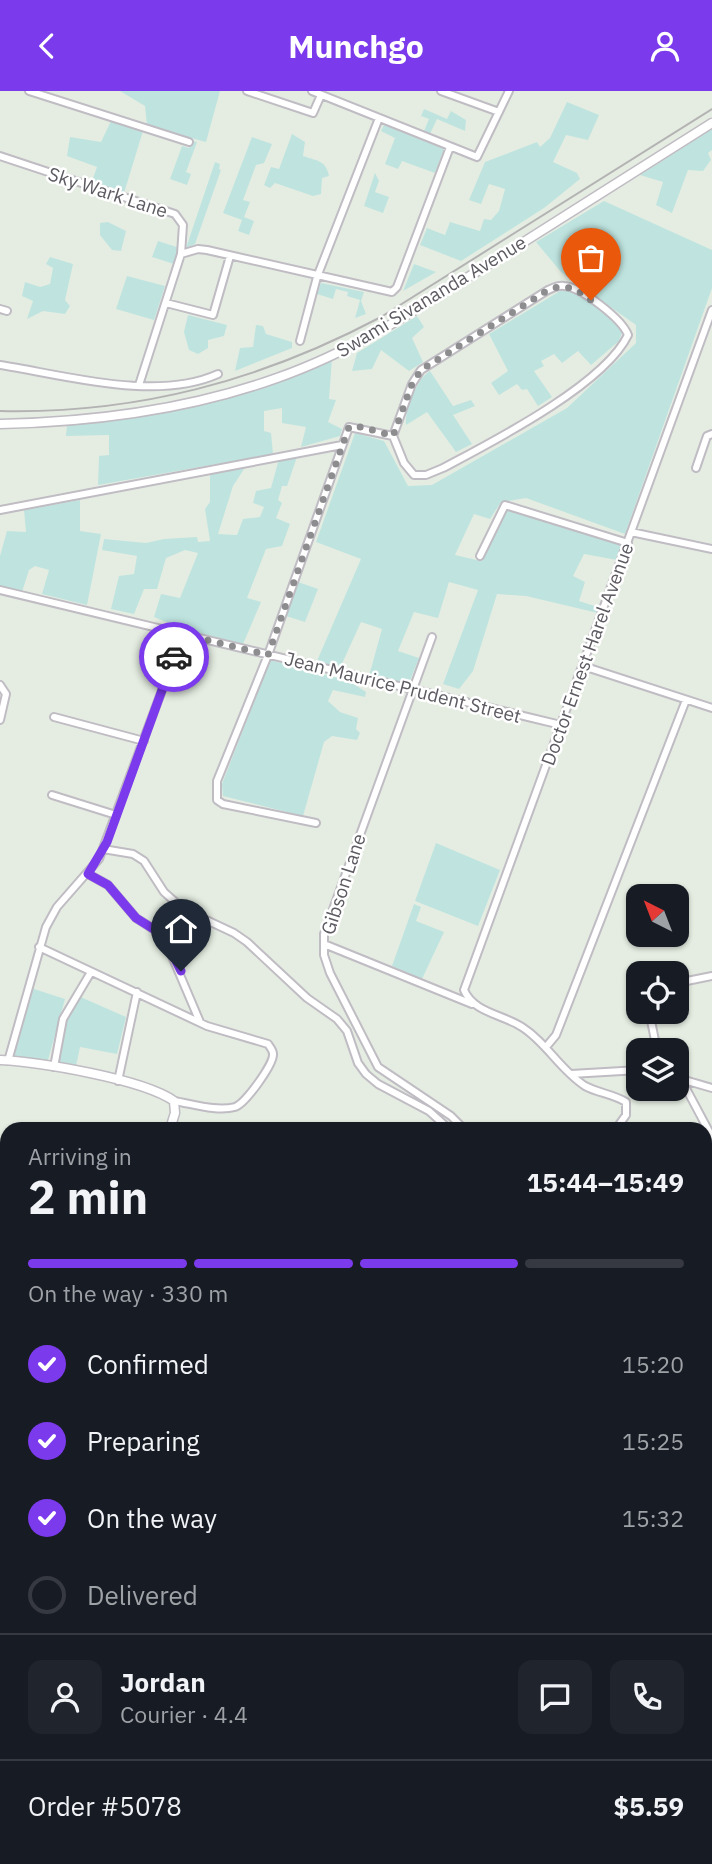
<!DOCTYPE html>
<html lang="en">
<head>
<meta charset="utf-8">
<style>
	:root { --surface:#171b24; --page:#20242c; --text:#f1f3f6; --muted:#9ea1a6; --line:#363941; --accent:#7c3aed }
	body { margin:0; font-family:"IBM Plex Sans",sans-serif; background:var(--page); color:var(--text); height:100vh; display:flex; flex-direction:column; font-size:26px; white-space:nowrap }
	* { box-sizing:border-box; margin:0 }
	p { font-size:23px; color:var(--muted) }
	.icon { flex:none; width:38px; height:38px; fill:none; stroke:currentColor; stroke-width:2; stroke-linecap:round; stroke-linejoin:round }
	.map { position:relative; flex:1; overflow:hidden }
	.side { position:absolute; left:0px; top:1031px; width:712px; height:744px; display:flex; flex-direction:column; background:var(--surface); border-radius:21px 21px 0 0; box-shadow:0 2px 5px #0004 }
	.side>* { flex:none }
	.needle { width:46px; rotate:318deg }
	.buttons { position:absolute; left:626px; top:793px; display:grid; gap:14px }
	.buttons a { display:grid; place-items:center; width:63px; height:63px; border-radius:14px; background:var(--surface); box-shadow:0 2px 5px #0004; font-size:35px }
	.pin { position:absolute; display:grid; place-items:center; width:60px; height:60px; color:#fff; margin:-72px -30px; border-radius:50% 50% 50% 0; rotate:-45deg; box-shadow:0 0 7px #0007 }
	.pin .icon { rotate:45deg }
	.courier { position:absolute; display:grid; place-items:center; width:70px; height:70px; margin:-35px; border:5px solid #7c3aed; border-radius:50%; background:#fff; color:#222; box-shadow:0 2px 9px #0007 }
	.headline em { font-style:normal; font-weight:700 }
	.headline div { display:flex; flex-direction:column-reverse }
	.headline { display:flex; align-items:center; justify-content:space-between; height:119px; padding:0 28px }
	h1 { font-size:46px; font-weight:700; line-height:52px }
	.bar { display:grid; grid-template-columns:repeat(4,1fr); gap:10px 7px; align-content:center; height:84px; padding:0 28px }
	.bar i { height:9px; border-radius:5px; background:var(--line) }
	.bar .active { background:var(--accent) }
	.bar p { grid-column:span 4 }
	.line { display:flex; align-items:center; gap:18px; padding:0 28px; border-top:2px solid var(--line) }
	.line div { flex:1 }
	.round { display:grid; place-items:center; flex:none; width:74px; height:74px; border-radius:14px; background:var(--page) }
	ol { padding:0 28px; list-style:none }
	li { display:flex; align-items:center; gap:21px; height:77px }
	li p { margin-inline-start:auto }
	li .icon { padding:7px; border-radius:50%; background:var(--accent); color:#fff; stroke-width:4 }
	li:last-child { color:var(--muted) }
	li i { width:38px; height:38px; border:4px solid var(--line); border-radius:50% }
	header { display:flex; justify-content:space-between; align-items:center; height:91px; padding:0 28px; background:var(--accent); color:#fff; font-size:32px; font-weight:700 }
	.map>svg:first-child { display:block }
	.industrial { fill:#d9ded6 }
	.green { fill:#bfe4df }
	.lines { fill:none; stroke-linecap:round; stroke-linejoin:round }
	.stream { stroke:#bfa3fc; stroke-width:2.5 }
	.minor-casing { stroke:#c0bcc3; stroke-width:10 }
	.tertiary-casing { stroke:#c0bcc3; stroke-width:11 }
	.minor { stroke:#fff; stroke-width:6 }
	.tertiary { stroke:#fff; stroke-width:8 }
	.tram { stroke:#b4b3b4; stroke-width:2 }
	.done { stroke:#8d8d8f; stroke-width:7; stroke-dasharray:0 12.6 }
	.route { stroke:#7c3aed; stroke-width:9 }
	.labels { text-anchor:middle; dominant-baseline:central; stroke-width:5; stroke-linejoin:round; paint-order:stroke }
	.street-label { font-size:19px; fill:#5e5a62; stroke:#fff }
</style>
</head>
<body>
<header><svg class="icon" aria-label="back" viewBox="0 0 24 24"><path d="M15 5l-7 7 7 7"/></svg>Munchgo<svg class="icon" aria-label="person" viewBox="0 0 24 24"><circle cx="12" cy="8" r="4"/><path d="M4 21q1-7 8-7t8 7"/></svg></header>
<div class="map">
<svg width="712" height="1773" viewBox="0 0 712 1773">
	<rect width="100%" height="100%" fill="#e5ede2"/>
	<path class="industrial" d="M0,1161L7,1168V1346L0,1355Z"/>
	<path class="green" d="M120,0H220L206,51L147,35L145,15Z
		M567,11L599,24L588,49L566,44L553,71L577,82L580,88L544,117L461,170L420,154L427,137L445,144L450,131L480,140L484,128L491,129L499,120L505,98L489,93L481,113L469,109L485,71L537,51L540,56L550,47Z
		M424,18L447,28L451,20L466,29L465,40L437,28L430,43L424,40L429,28L421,25Z
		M111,30L143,40L124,102L91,93L97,76L67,65L70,46L101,51Z
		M384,34L444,58L435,82L402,70L398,78L385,73L395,47L381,40Z
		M712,38V59L708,62L711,69L703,80L688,79L672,122L656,114L663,91L640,84Z
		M292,43L305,51L303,65C317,70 326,69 329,85L322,87L321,103L313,105L275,92L270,97L264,94L271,76L279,78Z
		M252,46L272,53L264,72L256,74L243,109L250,111L244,126L254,130L249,144L238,140L242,129L223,122Z
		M192,50L197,51L186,81L191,83L187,94L170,88L182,55L189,57Z
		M215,71L220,73L219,78L221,79L195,153L186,157Z
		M375,82L379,90L375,101L389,106L383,122L364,115Z
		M604,110L712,159V197L625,443L526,407L501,411L490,428L474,423L455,464L481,470L507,417L624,453L617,469L584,463L573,485L585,491L579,510L601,517L598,522L526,505L497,503L473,580L459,598L443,593L478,499L449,491L438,527L414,521L398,560L419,567L409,592L369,585L382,538L361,531L340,577L317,570L361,468L316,451L355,342L384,350L408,395L432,394L567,317L636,252V234L561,181L536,151Z
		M108,131L126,140L121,160L112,159L100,144V132Z
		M158,150L180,157L174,173L152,166Z
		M50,166L73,173L65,209L70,215L65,223L43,220L27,228L33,210L22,205L25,191L40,196L50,193L53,177L46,173Z
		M414,173L436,181L403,200Z
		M127,185L165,195L154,229L116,218Z
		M321,192L364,201L361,210L366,223L355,227L360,209L347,205L348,201L336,198L333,208L317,203Z
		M565,197C584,208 612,219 623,239L619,250L591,274L578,260L562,272L554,263L541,270L544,275L534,280L552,306L538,315L527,298L522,299L517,293L499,304L491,292L508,280L489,243Z
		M188,224L227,234L224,245L208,249V257L198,263L189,259L184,241Z
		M417,225L424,236L412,247L423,271L409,280L381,259L372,278L352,280L357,262Z
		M256,234L263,235L266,243L292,251V257L235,280L240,257L253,256Z
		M332,268L329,308L336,309L328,331L342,338L340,345L301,356L306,336L282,332V317L264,320V340L271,342L273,363L98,394L99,365L109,364V344L66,345L67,334L149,323L228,307Z
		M430,280L453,315L471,309L475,315L453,324L472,353L456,361L427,321L406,334C404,320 417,287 430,280Z
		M297,366L287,395H282L278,409L282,412L276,427L290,433L282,455L266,458L247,507L261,511L243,553L183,538L154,526L161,503L180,507L198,462L185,459L166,467L157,498H144L134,523L111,518L119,485L134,483L137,465L102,459L104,448L146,452L164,448L197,446L198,451L210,450L205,418L210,411V383L246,375L233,395L218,443L237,444L243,428L260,426L264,416L253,412L256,400L271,397L279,368Z
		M80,409V440L101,443L87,514L42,503L49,479L35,475L29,479L22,501L0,495V465L7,440L26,441L24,419Z
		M298,491L318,498L305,531L286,525Z
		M270,569L349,590L366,601L365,606L333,599L328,610L340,621L358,627L356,638L360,642L357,649L332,645L324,651L303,725L223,705L222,693Z
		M436,752L500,779L478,835L415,810Z
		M414,813L421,816L416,830L444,841L422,888L392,875Z
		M31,897L65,908L48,969L11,966Z
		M76,904L126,926L117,963L80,956L76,975L57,972L66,926Z
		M712,1443V1610H705V1448Z
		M479,1768H578L575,1773H476Z"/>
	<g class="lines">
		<path class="stream" d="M0,1156L7,1162
			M0,1437L7,1444
			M705,1616L712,1614
			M220,1768L221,1773"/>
		<defs>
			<path id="minor" d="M29,0L189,51
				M247,0L313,22L321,4
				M312,0L477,66L509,0
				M441,0L499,21
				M0,65L175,123L183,134L181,163
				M166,212L213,224L230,165
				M0,218L7,220
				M300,250L317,186L379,27
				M0,274C65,284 156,311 218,283
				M139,294L181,163L198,158L207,159L392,201L397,196L450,56
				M696,377L707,345L712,343
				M0,419L342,354
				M631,441L712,458
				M480,465L505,414L628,452
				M0,499L561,634
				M432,546L324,843V864L330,882L378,976L451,1025L464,1038
				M583,575L712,617
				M0,594L6,603L0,629
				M54,626L144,650
				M52,704L116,724
				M316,732L223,713L217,709V690L268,564L349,336L393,345L412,293L421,279L548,199C553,197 558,194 564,195C581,196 622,228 628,244C604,294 492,351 443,377L426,384H414L404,372L393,345
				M103,758L133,763L144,770L164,801L183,818L234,842L247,851L307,907L337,928L347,940L358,972L366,983L378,993L429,1020L449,1038
				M88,783L108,794L136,827L163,844L200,931
				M324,853L472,913
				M39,856L207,935L268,953C270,956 273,959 273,963C274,973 245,1013 235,1016C217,1021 193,1013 174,1010
				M677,892L712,885
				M649,920L657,959
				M546,956L556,944L686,609
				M8,970L46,836L57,816L99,768L183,543
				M54,976L63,928L91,881
				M571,983L639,979
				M677,986L681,988L712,1046
				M681,988L712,997
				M118,990L137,901
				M616,1038L626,1024V1011C613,1003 598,1002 585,995C559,978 547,952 522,936C502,923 474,922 464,899L712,219
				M705,1278L712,1269
				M7,1350L0,1367L7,1378
				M705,1415L712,1413
				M0,1468L7,1483
				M0,1498L7,1487
				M0,1686L7,1706
				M705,1727L712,1726
				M28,1768L30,1773
				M211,1768L212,1773
				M445,1768V1773
				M581,1773L585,1768"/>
			<path id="tertiary" d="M0,333C94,331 188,319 277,287C354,260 423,215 492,171C565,125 639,78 712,32
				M0,969C40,971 143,988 174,1010L175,1022L170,1038
				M705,1183L712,1185
				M0,1686L7,1682"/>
		</defs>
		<use href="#minor" class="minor-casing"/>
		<use href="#tertiary" class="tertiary-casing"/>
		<use href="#minor" class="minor"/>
		<use href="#tertiary" class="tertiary"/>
		<path class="tram" d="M0,320C137,323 260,290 381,226L712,18"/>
	</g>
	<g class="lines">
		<path class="done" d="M174,566L183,543L268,564L349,336H362L393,345L412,293L421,279L548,199C566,192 576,198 591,209"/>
		<path class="route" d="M174,566L107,751L88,783L108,794L136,827L163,844L181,880"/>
	</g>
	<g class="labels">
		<g class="street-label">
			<text transform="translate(108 101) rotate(18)">Sky Wark Lane</text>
			<text transform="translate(431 205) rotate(-31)">Swami Sivananda Avenue</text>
			<text transform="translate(587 563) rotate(-70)">Doctor Ernest Harel Avenue</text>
			<text transform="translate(403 596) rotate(14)">Jean Maurice Prudent Street</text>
			<text transform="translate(343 793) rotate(-72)">Gibson Lane</text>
		</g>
	</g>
</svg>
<div class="buttons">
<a><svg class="needle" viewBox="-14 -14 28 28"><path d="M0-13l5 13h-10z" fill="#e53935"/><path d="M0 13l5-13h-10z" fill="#9ea1a6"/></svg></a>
<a><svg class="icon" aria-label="locate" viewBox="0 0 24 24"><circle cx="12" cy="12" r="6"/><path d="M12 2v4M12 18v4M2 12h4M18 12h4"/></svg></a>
<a><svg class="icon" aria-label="layers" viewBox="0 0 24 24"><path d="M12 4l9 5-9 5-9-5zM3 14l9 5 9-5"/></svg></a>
</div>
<div class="pin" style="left:591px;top:209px;background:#ea580c"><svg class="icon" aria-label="bag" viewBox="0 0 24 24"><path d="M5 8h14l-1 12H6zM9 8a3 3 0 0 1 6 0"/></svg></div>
<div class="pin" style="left:181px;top:880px;background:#1f2937"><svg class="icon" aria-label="home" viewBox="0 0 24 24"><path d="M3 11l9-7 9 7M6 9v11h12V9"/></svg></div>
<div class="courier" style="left:174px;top:566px"><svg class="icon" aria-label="car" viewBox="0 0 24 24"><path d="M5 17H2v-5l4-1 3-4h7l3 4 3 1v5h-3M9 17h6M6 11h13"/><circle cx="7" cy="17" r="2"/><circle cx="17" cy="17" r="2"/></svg></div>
<section class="side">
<div class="headline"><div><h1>2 min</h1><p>Arriving in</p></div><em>15:44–15:49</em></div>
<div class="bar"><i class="active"></i><i class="active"></i><i class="active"></i><i></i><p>On the way · 330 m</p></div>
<ol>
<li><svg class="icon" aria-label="check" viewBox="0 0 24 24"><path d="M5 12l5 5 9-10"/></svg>Confirmed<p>15:20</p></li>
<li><svg class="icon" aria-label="check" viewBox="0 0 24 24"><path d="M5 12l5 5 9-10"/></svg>Preparing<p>15:25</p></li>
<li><svg class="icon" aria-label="check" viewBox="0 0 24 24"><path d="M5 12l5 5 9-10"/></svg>On the way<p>15:32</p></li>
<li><i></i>Delivered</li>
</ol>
<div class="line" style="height:126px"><a class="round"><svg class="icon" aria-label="person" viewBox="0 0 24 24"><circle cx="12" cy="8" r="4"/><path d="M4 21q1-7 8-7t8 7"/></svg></a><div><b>Jordan</b><p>Courier · 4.4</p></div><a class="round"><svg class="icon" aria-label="chat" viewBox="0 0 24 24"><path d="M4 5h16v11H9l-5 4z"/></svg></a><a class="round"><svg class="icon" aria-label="phone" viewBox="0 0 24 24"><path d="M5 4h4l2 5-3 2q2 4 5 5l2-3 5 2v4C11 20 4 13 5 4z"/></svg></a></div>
<div class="line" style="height:91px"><div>Order #5078</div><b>$5.59</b></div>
</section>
</div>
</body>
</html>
